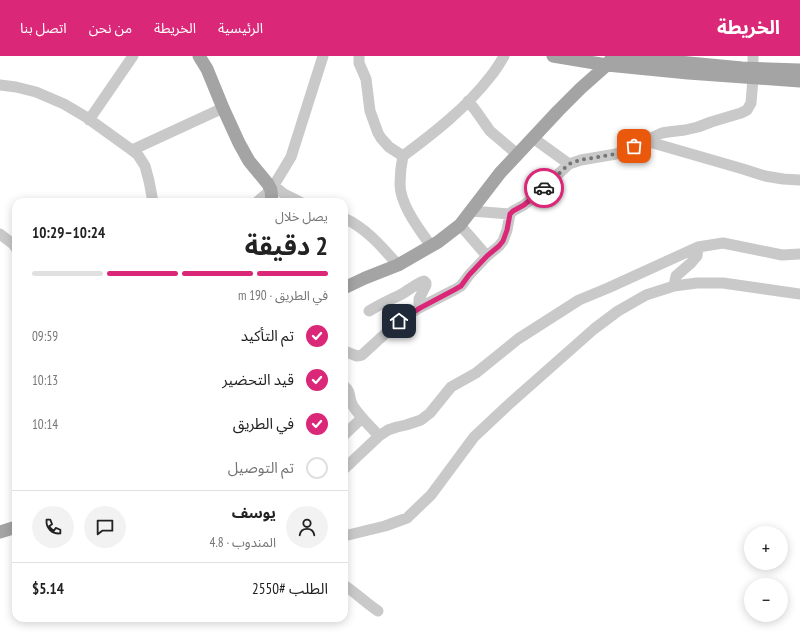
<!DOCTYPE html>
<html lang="ar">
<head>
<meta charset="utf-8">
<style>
	:root { --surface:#fff; --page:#f2f2f2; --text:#222; --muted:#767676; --line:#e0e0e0; --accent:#db2777 }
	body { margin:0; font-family:"PT Sans Narrow","Noto Sans Arabic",sans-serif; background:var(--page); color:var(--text); direction:rtl; height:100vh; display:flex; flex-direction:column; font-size:15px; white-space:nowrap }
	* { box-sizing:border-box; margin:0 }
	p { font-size:13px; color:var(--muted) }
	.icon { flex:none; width:22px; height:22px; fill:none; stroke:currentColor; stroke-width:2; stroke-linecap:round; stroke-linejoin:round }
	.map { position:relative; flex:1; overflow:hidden; direction:ltr }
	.sheet { position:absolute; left:12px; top:142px; width:336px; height:424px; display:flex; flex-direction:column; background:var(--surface); border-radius:12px; box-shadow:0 2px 10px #0003; direction:rtl }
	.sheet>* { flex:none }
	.fabs { position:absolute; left:744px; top:470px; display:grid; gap:8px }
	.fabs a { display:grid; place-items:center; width:44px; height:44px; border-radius:50%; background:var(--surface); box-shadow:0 2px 10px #0003; font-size:20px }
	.pin { position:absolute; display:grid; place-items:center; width:34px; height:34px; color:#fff; margin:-17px; border-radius:8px; box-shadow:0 2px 6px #0006 }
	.courier { position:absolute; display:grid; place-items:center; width:40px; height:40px; margin:-20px; border:3px solid #db2777; border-radius:50%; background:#fff; color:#222; box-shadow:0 1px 5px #0007 }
	.headline em { font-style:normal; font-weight:700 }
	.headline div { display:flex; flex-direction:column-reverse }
	.headline { display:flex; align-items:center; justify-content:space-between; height:68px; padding:0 20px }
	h1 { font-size:26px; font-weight:700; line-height:30px }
	.bar { display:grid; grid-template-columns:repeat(4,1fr); gap:6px 4px; align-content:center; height:48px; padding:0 20px }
	.bar i { height:5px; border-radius:3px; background:var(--line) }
	.bar .on { background:var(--accent) }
	.bar p { grid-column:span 4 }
	.line { display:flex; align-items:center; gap:10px; padding:0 20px; border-top:1px solid var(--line) }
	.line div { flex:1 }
	.round { display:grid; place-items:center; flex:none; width:42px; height:42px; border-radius:21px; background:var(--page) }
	ol { padding:0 20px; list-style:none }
	li { display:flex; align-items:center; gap:12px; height:44px }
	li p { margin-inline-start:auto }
	li .icon { padding:4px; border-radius:50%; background:var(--accent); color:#fff; stroke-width:4 }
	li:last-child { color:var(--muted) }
	li i { width:22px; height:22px; border:2px solid var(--line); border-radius:50% }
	header { display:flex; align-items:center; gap:24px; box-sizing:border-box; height:56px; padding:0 20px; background:var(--accent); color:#fff }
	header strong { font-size:19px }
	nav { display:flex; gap:22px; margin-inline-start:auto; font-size:14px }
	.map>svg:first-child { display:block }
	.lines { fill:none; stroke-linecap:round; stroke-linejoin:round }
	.minor { stroke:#c9c9c9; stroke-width:11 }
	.major { stroke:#a4a4a4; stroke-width:13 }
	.done { stroke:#767676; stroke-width:4; stroke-dasharray:0 7.2 }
	.route { stroke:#db2777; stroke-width:5 }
</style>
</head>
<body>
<header>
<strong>الخريطة</strong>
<nav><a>الرئيسية</a><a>الخريطة</a><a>من نحن</a><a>اتصل بنا</a></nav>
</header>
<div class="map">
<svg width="800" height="578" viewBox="0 0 800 578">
	<rect width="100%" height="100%" fill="#fff"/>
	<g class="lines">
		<path class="minor" d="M359,0V7L366,23L370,55L378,77L381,82L389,91L403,100C434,77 466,52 490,21C496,14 500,7 504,0
			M0,29L16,31L36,36L64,48L86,61L129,92L138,99L145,110L149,125L153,146
			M468,45L476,55L490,75L517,98
			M89,64L133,0
			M533,82L569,108
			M646,85L743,113L765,120L783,123L800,124
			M132,94L223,52
			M403,100C401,109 400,119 400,128C400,149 420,174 431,190
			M273,129L284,138L300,146
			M257,146L271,134L285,111L291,101L323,0
			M471,155L510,158
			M344,162C366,172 382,191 398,209
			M460,169L487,200
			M0,178L13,188L16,192
			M674,230L676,220L691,207L697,200L698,191
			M369,255C379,249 389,244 400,239C408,235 415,228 424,225L426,227V229L419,243V252
			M344,295L357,300L362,299L399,265L419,252L454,234L461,230L469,219L487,200L499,190L503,185L507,174L510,158L513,155L524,149L533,142L569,108L581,104L616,98L662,77L668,76L685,74L698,71L711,66L741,57L747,54L751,47L753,22V0
			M344,330C352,336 348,342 353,350C360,361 370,370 379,380
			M344,379L362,362
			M344,413L379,380L388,374L397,371L406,369L421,364L430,357L451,331L476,317L518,283L579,244L608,232L698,191L723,187L782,199L800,198
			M344,480L385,470L407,462L431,439L474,381L507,350L594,273L618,255L646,239L674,230L697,227H723L800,238
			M344,529C356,537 366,547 378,555"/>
		<path class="major" d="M199,0L207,13L223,52L239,87L249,105L268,128L271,134L272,146
			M553,0L607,9L688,17L800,25
			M616,0L742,12L800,14
			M344,232L365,222L398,209L438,186L460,169L500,117L558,55L581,32L607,9L613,0
			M0,476L16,471"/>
	</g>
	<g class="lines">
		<path class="done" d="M544,132L569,108L580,104L616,98L634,90"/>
		<path class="route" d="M399,265L420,252L454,234L461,230L469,219L487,200L499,190L503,185L507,174L510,158L513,155L524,149L544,132"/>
	</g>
</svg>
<div class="fabs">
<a>+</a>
<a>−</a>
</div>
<div class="pin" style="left:634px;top:90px;background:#ea580c"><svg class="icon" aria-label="bag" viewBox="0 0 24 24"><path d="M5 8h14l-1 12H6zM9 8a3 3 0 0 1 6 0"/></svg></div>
<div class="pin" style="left:399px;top:265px;background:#1f2937"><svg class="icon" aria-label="home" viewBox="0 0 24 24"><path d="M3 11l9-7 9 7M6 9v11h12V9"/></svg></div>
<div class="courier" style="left:544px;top:132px"><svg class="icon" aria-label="car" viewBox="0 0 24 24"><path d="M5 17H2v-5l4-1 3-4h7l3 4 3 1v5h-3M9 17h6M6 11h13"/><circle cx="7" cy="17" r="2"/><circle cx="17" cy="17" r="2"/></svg></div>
<section class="sheet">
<div class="headline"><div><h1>2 دقيقة</h1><p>يصل خلال</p></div><em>10:24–10:29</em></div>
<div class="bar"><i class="on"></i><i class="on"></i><i class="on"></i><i></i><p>في الطريق · 190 m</p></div>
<ol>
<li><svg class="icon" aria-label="check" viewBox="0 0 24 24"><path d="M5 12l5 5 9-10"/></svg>تم التأكيد<p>09:59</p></li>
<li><svg class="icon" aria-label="check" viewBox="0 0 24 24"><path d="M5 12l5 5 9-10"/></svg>قيد التحضير<p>10:13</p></li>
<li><svg class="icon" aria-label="check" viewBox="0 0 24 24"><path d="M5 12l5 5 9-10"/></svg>في الطريق<p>10:14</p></li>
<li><i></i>تم التوصيل</li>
</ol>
<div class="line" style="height:72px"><a class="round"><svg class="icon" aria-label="person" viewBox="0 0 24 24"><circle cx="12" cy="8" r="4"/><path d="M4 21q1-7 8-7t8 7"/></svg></a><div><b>يوسف</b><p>المندوب · 4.8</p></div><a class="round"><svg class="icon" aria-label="chat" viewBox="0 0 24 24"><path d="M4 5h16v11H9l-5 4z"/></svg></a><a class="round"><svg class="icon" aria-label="phone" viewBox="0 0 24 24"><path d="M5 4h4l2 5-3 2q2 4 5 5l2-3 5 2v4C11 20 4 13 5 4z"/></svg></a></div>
<div class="line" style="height:52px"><div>الطلب #2550</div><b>$5.14</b></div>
</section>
</div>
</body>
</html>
